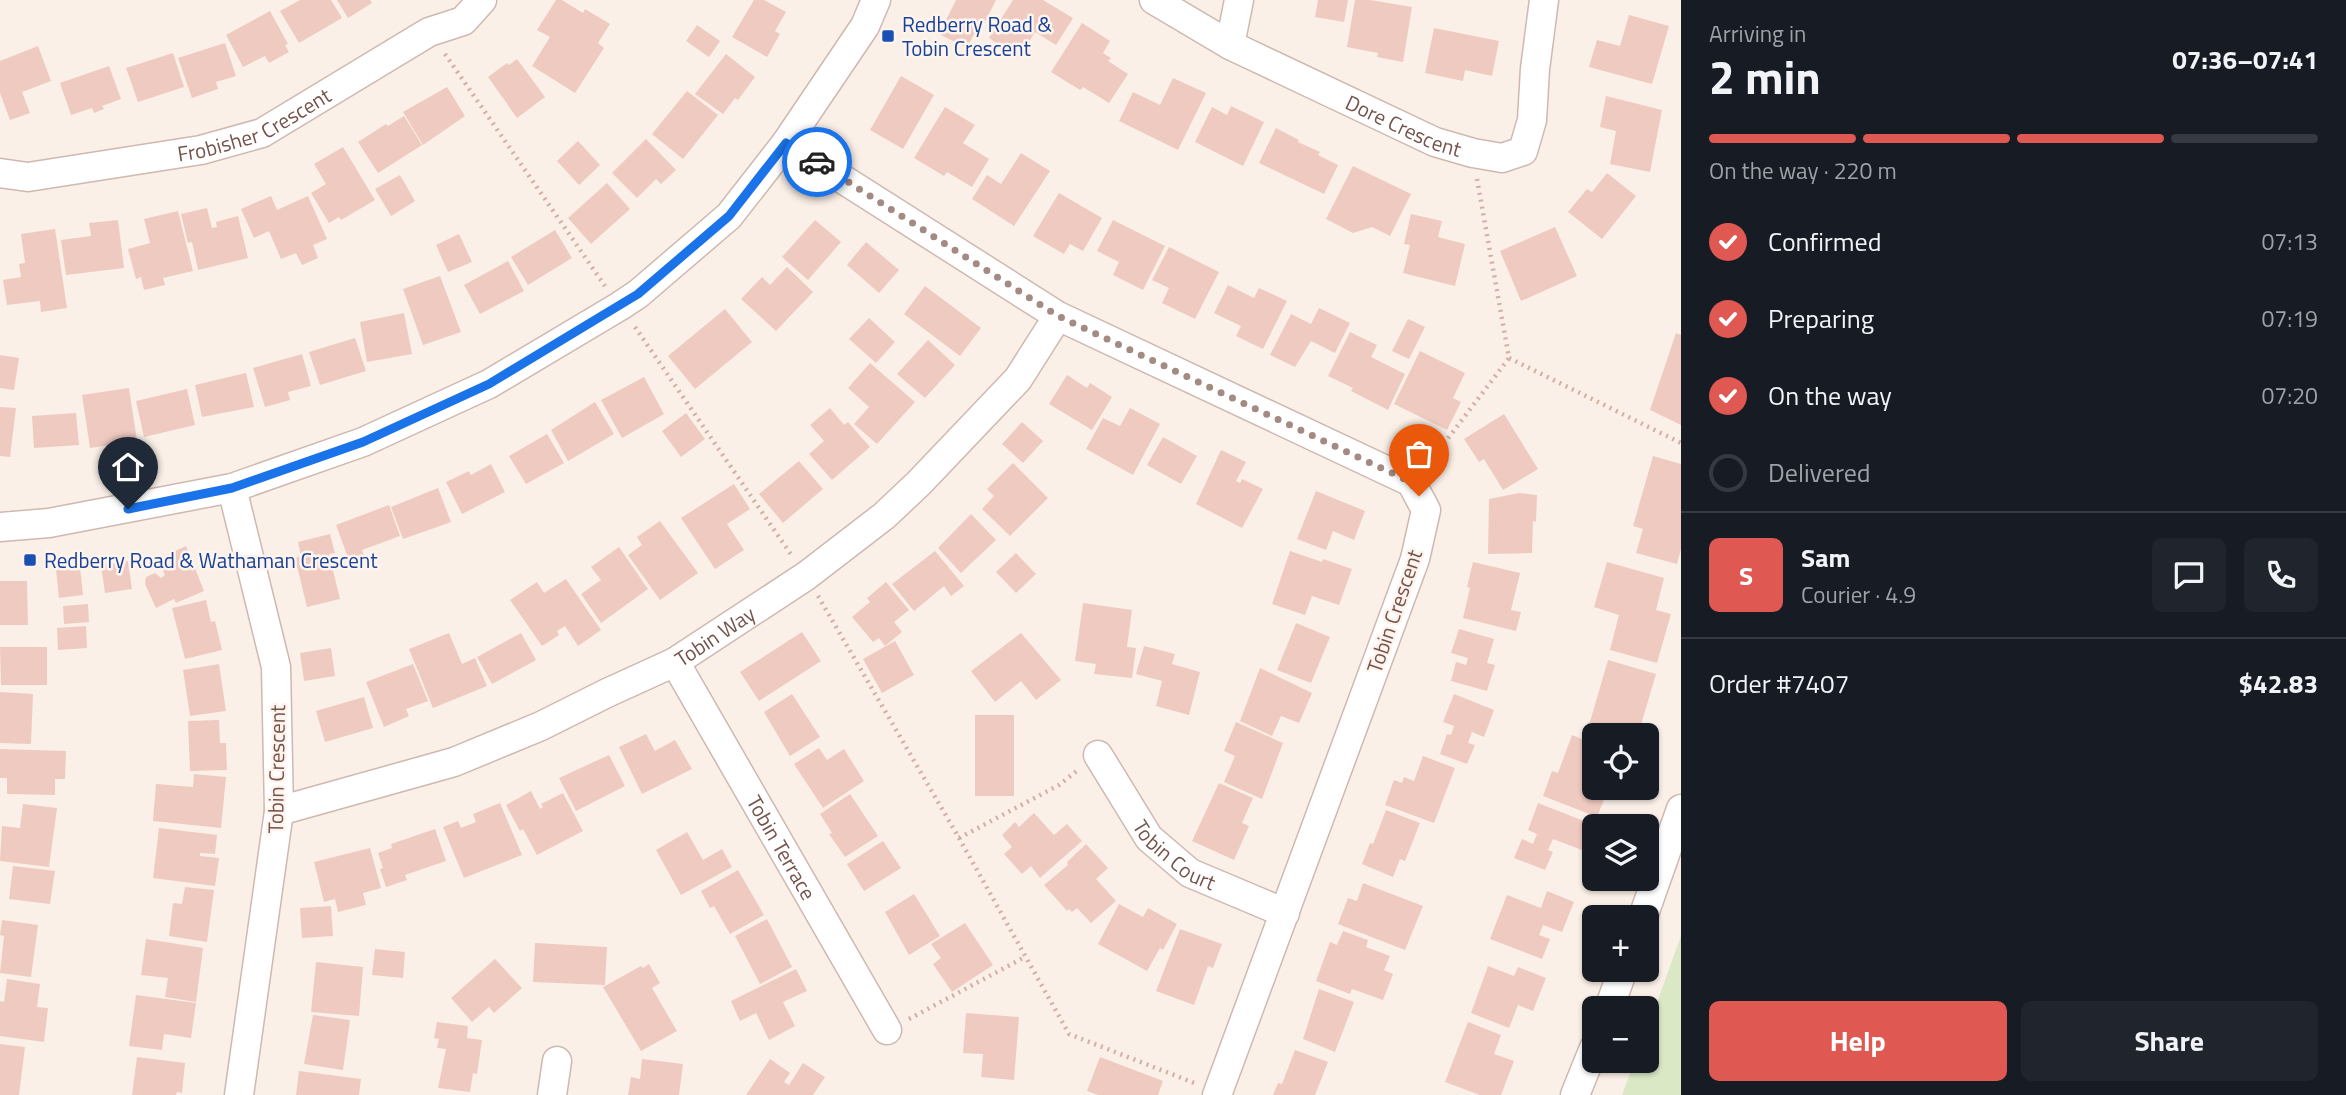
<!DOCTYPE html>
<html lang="en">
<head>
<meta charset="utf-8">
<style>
	:root { --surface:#171b24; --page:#20242c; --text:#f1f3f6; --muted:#9ea1a6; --line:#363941; --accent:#df5852 }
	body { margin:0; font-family:"Titillium Web",sans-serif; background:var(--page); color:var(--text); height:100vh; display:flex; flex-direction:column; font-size:26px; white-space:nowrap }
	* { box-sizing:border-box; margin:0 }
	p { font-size:23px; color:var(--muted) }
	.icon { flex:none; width:38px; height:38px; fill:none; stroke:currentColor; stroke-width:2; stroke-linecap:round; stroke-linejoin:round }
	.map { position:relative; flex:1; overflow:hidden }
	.details { display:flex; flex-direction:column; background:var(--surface); width:665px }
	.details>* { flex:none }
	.controls { position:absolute; left:1582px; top:723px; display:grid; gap:14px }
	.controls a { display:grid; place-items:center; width:77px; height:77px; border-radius:10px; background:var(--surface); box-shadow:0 2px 5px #0004; font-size:35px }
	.pin { position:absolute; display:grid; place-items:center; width:60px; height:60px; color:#fff; margin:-72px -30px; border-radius:50% 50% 50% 0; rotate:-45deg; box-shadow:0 0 7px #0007 }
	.pin .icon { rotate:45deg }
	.courier { position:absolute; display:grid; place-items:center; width:70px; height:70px; margin:-35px; border:5px solid #1a73e8; border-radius:50%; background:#fff; color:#222; box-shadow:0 2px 9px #0007 }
	.overview em { font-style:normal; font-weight:700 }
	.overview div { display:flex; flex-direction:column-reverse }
	.overview { display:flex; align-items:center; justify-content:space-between; height:119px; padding:0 28px }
	h1 { font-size:46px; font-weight:700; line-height:52px }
	.bar { display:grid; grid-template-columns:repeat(4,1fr); gap:10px 7px; align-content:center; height:84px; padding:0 28px }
	.bar i { height:9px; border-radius:5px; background:var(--line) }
	.bar .active { background:var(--accent) }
	.bar p { grid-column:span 4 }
	.line { display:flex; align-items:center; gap:18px; padding:0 28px; border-top:2px solid var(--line) }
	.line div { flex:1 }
	.round { display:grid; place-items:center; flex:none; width:74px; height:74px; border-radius:10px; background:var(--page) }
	ol { padding:0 28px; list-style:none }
	li { display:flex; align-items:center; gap:21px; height:77px }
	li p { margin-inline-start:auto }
	li .icon { padding:7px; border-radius:50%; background:var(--accent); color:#fff; stroke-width:4 }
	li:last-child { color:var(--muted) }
	li i { width:38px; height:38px; border:4px solid var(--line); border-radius:50% }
	.primary-button { display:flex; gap:14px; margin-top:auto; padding:14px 28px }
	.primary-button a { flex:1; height:80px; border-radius:10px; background:var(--accent); color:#fff; font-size:28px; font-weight:700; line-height:80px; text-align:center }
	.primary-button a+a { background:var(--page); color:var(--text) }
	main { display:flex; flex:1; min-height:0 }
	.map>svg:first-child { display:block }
	.green { fill:#dae8c6 }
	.building { fill:#efcac0 }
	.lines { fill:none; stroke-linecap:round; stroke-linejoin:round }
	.minor-casing { stroke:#cfb8b0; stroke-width:31 }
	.path { stroke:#d4ada3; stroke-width:4.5; stroke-dasharray:2 5; stroke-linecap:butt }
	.minor { stroke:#fff; stroke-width:28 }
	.done { stroke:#a38a82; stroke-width:7; stroke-dasharray:0 12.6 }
	.route { stroke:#1a73e8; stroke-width:9 }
	.transit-dot { fill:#1a4fb4; stroke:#fef4ed; stroke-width:2.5 }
	.labels { text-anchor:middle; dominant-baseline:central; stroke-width:5; stroke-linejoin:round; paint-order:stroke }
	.transit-label { font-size:21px; fill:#164399; stroke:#fef4ed; text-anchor:start }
	.street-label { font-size:21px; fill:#74534c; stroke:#fef4ed }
</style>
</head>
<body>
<main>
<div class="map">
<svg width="1681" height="1095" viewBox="0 0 1681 1095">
	<rect width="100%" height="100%" fill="#fbf0e7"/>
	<path class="green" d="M1681,936V1095H1622L1635,1061L1647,1060V1030Z"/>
	<path class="building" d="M300,0H331L342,18L299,43L280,11Z
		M337,0H370L372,3L348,18Z
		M556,0H562L583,13L585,9L610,24L598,43L604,48L575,93L532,66L550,37L537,30Z
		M754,0H764L786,12L775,31L780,34L767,57L732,37Z
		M956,0H996L978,36L974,34L967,48L939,34Z
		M1013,0H1043L1073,18L1056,45L1035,32L1019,58L989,38Z
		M1318,0H1348L1344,22L1315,17Z
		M1355,0H1370L1412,7L1403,62L1377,57L1378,53L1347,47Z
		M270,11L288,44L285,45L289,52L269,63L265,56L243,67L226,35Z
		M1629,15L1669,26L1652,84L1589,67L1597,40L1620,46Z
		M1082,23L1110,41L1103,53L1111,58L1108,61L1128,74L1109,103L1083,87L1080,90L1051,72Z
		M697,25L720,41L709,57L686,41Z
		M1434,28L1499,41L1492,76L1465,70L1463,81L1425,73Z
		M225,43L236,76L216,82L218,89L192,98L178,58Z
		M38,46L51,81L22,92L30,113L10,120L0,93V61Z
		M173,53L184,87L138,102L126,68Z
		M726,54L755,77L738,100L735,98L723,114L695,94Z
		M517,59L545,97L517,118L488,77L507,63L509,65Z
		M109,66L121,99L102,106L104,109L94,113L92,108L71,115L60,83Z
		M901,76L934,95L903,149L870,130Z
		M1173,78L1206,93L1178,150L1119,121L1133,92L1160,105Z
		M447,87L465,116L423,145L403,112Z
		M687,91L718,115L683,159L652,134Z
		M1606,96L1662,110L1650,172L1610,164L1616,131L1600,127Z
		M1231,106L1264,122L1243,166L1195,142L1212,107L1227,115Z
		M945,107L975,125L963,143L989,159L972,187L947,172L944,176L914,158Z
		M404,116L422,145L378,173L358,142L386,124L388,126Z
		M1276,128L1299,140L1298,142L1320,152L1318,155L1338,165L1324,194L1259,163Z
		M646,139L676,170L661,184L656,179L637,198L612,173Z
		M578,141L600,165L579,185L557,161Z
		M343,147L375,200L341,220L339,217L329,223L311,193L326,184L314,164Z
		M1021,153L1050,171L1014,226L972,199L987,175L1001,184Z
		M1353,166L1411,194L1390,236L1372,227L1353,233L1326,219Z
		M1607,173L1636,196L1602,239L1568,212L1587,189L1592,192Z
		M400,175L415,201L391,216L375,189Z
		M607,183L630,209L591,244L568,218Z
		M1059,193L1102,218L1083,251L1070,244L1064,254L1033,236Z
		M271,196L277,210L308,196L327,239L313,245L318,258L302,265L296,253L281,259L269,231L254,238L241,209Z
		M207,208L212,228L217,227L216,222L238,216L248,258L198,270L192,242L188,243L181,214Z
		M178,211L193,271L163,278L165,285L144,290L141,277L136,279L128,249L150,243L144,219Z
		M1411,214L1442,221L1438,237L1465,244L1455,286L1403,273L1410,245L1404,244Z
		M118,220L124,268L66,275L61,240L91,236L89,223Z
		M815,220L841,242L808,280L782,257Z
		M1113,220L1165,246L1143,290L1113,275L1119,262L1097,251Z
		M1555,227L1577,276L1521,301L1500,251Z
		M55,229L67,308L41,312L40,301L7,305L3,280L21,277L19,264L25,263L21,234Z
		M555,230L572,258L528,285L511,257Z
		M459,234L472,262L448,272L436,245Z
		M866,242L899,270L879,293L847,265Z
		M1169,247L1219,272L1195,319L1162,303L1169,288L1152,280Z
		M508,261L524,291L480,314L464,285Z
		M787,267L813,292L776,331L741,299L762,277L770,285Z
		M440,276L461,332L423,345L403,289Z
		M1228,285L1254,298L1259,288L1287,301L1263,349L1236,336L1241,326L1214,313Z
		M925,286L981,328L960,356L904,314Z
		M1319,308L1350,323L1335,353L1311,341L1295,367L1270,355L1291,314L1311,324Z
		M725,309L752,342L695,389L668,356Z
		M404,313L412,354L367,362L360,322Z
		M869,318L895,342L876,363L849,339Z
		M1408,319L1425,327L1409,359L1392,351Z
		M1350,332L1377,345L1371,357L1405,374L1388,410L1351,391L1353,388L1328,376Z
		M1676,333L1681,335V425L1650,410Z
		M355,338L366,371L320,385L309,352Z
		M928,340L955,365L925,398L897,374Z
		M1420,351L1465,373L1453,398L1461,402L1447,430L1394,404Z
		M302,354L311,386L288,392L290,400L265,407L253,368Z
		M0,355L19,358L14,390L0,388Z
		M870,363L915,402L877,444L854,424L869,407L848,388Z
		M246,373L254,407L202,417L195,385Z
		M1067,375L1087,388L1090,383L1112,397L1092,430L1049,404Z
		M644,377L664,414L622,438L601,400Z
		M129,388L137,441L90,448L82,395Z
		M187,389L195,425L144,437L136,401Z
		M595,402L614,434L568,461L551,430Z
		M0,407L16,408L10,457L0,456Z
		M830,408L844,425L848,422L870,447L832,480L809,454L824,441L810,425Z
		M1130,408L1160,424L1133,475L1086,449L1103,418L1120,426Z
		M76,413L79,445L34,448L32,416Z
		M686,413L705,439L681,457L662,431Z
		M1504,414L1538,469L1503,490L1484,459L1479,462L1464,439Z
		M1022,422L1043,441L1023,463L1002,444Z
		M547,434L564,463L526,484L509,456Z
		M1163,437L1197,456L1181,484L1147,465Z
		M1221,450L1246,462L1236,481L1240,483L1242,479L1263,489L1242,528L1196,504Z
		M1653,456L1681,464V549L1677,564L1636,553L1643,529L1633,526Z
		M799,461L823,489L783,523L759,494Z
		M1013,463L1048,498L1010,536L982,509L994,496L987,489Z
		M491,464L505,492L462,514L446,482L469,471L471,475Z
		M734,484L750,509L727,524L744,550L715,569L681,518Z
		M438,488L451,522L403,539L391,507Z
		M1316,491L1365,511L1354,540L1333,531L1326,550L1297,539Z
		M1519,493L1537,495L1536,522L1533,521L1532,553L1488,554L1489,499Z
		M389,505L400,536L362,550L365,558L350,563L336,525Z
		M971,514L996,540L961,573L938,548Z
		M660,521L698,573L660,600L628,555L642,545L637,537Z
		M330,534L335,553L329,554L340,599L307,607L295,558L301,556L298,542Z
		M186,546L204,591L176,603L174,599L156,608L145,584L146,577L155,573L161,578L165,575L158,559Z
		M619,547L648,589L601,623L581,594L601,580L591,567Z
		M935,551L964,586L951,596L944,586L914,611L892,584Z
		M1290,551L1322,562L1323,559L1352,569L1339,605L1312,596L1305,615L1272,604Z
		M1016,553L1036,574L1016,593L996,572Z
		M128,561L132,589L105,593L101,565Z
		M1473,562L1520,573L1511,610L1521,612L1516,631L1463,618L1470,588L1467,587Z
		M1607,562L1664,578L1656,610L1671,614L1657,663L1610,650L1619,615L1594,607Z
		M80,567L83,595L59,598L56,570Z
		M566,579L601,630L578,646L565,626L557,631L559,635L542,646L510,600L537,582L544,593Z
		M0,581H27L28,625H0Z
		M886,582L909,610L894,622L902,632L885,646L879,638L873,642L852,617L870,602L867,598Z
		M206,600L211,622L215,621L222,650L185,659L172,608Z
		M1083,603L1132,610L1127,647L1136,648L1132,678L1094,674L1096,664L1075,661Z
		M88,604L89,622L64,624L63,606Z
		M1296,623L1330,637L1311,683L1277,670Z
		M86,626L87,648L58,650L57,628Z
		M1459,629L1494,639L1487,663L1495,665L1487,691L1451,681L1456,662L1466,665L1468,658L1451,653Z
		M802,632L821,661L759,701L740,672Z
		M449,633L462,664L475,658L487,686L433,708L409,649Z
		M521,633L536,660L492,684L477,657Z
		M1021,633L1061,680L1036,700L1021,681L995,702L971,671Z
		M895,641L914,675L882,693L863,659Z
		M1144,646L1175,654L1172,664L1200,672L1189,715L1156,706L1162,681L1136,674Z
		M0,647H47V685H1Z
		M331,648L335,676L304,681L300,653Z
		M1608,660L1656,674L1638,735H1598L1587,732Z
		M219,664L226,711L190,716L183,670Z
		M413,664L428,701L406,709L409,716L384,727L366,682Z
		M1260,668L1312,693L1299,723L1281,716L1272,736L1240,721Z
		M0,692L33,694L31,744L0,743Z
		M792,694L820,737L790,756L764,712Z
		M1454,694L1494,710L1484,737L1472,732L1468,743L1475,745L1467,764L1440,754L1447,734L1451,735L1454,726L1443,722Z
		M364,697L373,728L325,742L316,711Z
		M975,715H1014V796H975Z
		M219,720L220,743H226L227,770L190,771L188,721Z
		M1236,722L1283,743L1262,799L1224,782L1235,756L1224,751Z
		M646,734L655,751L675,740L692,769L642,794L619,747Z
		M1572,735L1594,744V788H1601L1598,795L1605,797L1597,817L1543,796L1552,771L1558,773Z
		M819,748L827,760L844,749L864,781L823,808L794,764Z
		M0,749L66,751L65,779H55V795L7,794V778H0Z
		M609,755L625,786L576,811L559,778Z
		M1423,756L1455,768L1434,823L1385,805L1394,780L1402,783L1404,777L1414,781Z
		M194,774L226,777L221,828L153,821L156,784L193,787Z
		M1219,783L1253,798L1242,823L1249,826L1234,860L1192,841Z
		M1602,788H1620L1617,793Z
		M531,791L540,809L543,807L541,804L563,793L583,831L537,855L523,829L520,831L506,805Z
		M850,794L878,836L845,857L829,834L832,833L820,814Z
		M500,803L522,855L464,878L443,827L458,821L461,828L476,822L473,814Z
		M1538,803L1594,825V834L1587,852L1553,839L1548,850L1553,852L1545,870L1514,858L1522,839L1533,844L1537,834L1528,830Z
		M23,804L57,808L49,867L0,861L2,826L20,828Z
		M1386,810L1420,823L1405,861L1400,859L1393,877L1362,864L1370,843L1373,844Z
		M1034,813L1054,835L1067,824L1082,841L1040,878L1031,866L1022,874L1004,854L1012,847L1002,835L1015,822L1019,827Z
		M159,828L217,835L215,854L200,853V856L219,858L215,886L153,878Z
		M435,829L446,861L405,875L407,880L386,887L380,869L383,868L378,853L392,848L391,844Z
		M687,832L703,860L722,849L732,867L681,895L656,850Z
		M883,841L901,868L864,891L847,864Z
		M1086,844L1108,868L1096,879L1116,901L1091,923L1077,908L1072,912L1069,909L1067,911L1044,885L1068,865L1067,862Z
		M370,848L381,888L363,893L366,905L338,912L335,899L324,902L314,862Z
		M13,866L55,871L50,904L9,899Z
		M738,870L764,915L730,934L714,906L710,908L701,891Z
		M1363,883L1423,906L1405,950L1338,924L1348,898L1357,901Z
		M185,887L214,890L207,942L169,936L173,903L182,904Z
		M1547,891L1574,902L1562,932L1543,925L1539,935L1550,939L1542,959L1490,939L1507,895L1541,908Z
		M914,894L940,936L909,955L885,912Z
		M1119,904L1143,917L1148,908L1177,924L1163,950L1160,948L1147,971L1098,944Z
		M331,906L333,936L302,938L300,908Z
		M767,919L792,967L760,984L735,936Z
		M2,920L38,925L31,977L0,973L4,936L0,935Z
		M965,923L993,965L952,992L933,964L941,958L931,944Z
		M1180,929L1222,944L1213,968L1208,966L1194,1005L1156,991Z
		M1343,931L1368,940L1366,947L1390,956L1384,970L1393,974L1383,1000L1352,989L1350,994L1316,981L1330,942L1337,945Z
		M146,939L203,948L196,1002L165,997L168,978L141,975Z
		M535,943L607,947L605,985L533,982Z
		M375,949L405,952L403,978L372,975Z
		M495,959L522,988L494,1013L489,1007L472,1022L451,998Z
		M316,962L363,967L359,1016L311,1012Z
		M649,964L660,983L652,988L677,1031L641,1051L603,987L641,966L643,968Z
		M1488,966L1514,976L1518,967L1546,978L1533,1011L1518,1005L1509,1028L1471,1013Z
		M796,969L807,991L783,1002L795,1026L769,1040L756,1013L740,1021L731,1001Z
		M7,979L40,984L37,1007L48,1008L44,1042L0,1036V1001L4,1002Z
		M1319,989L1354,1002L1335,1052L1303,1039Z
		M136,995L196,1003L191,1038L164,1034L162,1050L129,1046Z
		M966,1013L1019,1017L1014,1080L981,1077L983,1054L963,1053Z
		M313,1015L350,1020L343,1070L304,1064Z
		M437,1022L468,1026L467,1038L482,1040L477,1074L473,1073L470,1092L438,1088L446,1049L437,1048L439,1039L434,1038Z
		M1468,1022L1501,1035L1494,1054L1514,1061L1501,1095H1480L1445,1082Z
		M0,1044L25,1047L19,1095H0Z
		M1295,1050L1328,1062L1315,1095H1273L1278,1083L1282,1084Z
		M137,1057L185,1063L182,1093L177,1092L176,1095H132Z
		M1100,1057L1163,1081L1158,1095H1098L1087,1091Z
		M642,1059L683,1064L679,1095H628L631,1077L640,1079Z
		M770,1059L790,1073L784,1082L789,1085L803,1063L825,1077L813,1095H746Z
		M299,1071L361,1079L359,1095H296Z"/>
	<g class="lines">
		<defs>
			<g id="minor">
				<path id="s1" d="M1154,0L1230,45L1435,142L1473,153L1502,158L1523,151L1532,120L1535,69L1544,0"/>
				<path d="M1230,45L1239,0"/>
				<path d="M786,143L1058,316L1411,482L1426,510L1415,559L1217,1095"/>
				<path id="s2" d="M0,173L28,177L201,150L262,133L429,32L463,21L482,0"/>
				<path d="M232,488L276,667L279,811L239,1095"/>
				<path d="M0,527L49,523L232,488L363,442L489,384L620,306L638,294L729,216L786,143L865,26L876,0"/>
				<path id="s3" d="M675,662L887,1030"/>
				<path id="s4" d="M1098,755L1149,838L1190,873L1285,913"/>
				<path id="s5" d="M279,811L454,762L541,726L607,693L675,662L806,576L884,516L919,483L1018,379L1058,316"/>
				<path d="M1643,917L1681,809"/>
				<path d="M1609,1008L1623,970"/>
				<path d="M552,1095L557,1061"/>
				<path d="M1575,1095L1594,1048"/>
			</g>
		</defs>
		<use href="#minor" class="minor-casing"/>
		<path class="path" d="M445,54L605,286
			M1477,179L1509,358L1681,443
			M635,327L792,556
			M1427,466L1509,358
			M818,596L959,838L1069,1034L1197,1084
			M959,838L1059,785L1078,770
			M909,1019L1025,957"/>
		<use href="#minor" class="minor"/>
	</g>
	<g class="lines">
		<path class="done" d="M817,162L1058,316L1411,482L1419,496"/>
		<path class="route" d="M128,509L232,488L363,442L489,384L638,294L729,216L786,143L817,162"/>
	</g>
	<g class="transit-dot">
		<rect x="881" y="29" width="14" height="14" rx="3.5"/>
		<rect x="23" y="553" width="14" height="14" rx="3.5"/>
	</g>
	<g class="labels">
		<g class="transit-label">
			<text x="902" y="24">Redberry Road &amp;<tspan x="902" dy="24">Tobin Crescent</tspan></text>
			<text x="44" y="560">Redberry Road &amp; Wathaman Crescent</text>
		</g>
		<g class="street-label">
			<text stroke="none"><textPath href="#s2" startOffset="262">Frobisher Crescent</textPath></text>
			<text stroke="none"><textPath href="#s1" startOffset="280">Dore Crescent</textPath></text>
			<text transform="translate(1394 611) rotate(-71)">Tobin Crescent</text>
			<text stroke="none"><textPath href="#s5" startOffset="472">Tobin Way</textPath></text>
			<text transform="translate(276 769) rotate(-89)">Tobin Crescent</text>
			<text stroke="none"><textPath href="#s3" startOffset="214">Tobin Terrace</textPath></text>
			<text stroke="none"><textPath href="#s4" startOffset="128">Tobin Court</textPath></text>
		</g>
	</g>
</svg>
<div class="controls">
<a><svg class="icon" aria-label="locate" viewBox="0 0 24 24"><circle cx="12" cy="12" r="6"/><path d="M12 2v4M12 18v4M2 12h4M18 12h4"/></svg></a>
<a><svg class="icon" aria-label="layers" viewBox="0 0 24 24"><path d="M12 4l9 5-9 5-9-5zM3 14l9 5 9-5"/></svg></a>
<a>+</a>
<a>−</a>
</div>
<div class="pin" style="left:1419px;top:496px;background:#ea580c"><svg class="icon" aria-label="bag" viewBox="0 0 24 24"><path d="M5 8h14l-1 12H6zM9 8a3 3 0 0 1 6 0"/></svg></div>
<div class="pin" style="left:128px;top:509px;background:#1f2937"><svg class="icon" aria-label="home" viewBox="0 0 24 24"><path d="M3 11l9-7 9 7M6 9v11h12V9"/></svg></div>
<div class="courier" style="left:817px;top:162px"><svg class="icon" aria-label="car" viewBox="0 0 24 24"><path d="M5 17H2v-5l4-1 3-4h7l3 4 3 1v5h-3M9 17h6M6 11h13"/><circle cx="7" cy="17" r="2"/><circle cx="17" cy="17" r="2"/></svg></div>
</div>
<section class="details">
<div class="overview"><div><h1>2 min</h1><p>Arriving in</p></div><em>07:36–07:41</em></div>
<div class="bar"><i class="active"></i><i class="active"></i><i class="active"></i><i></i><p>On the way · 220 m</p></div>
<ol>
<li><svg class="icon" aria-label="check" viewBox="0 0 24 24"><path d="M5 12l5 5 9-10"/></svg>Confirmed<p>07:13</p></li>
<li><svg class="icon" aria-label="check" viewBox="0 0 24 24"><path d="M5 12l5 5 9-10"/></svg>Preparing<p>07:19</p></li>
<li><svg class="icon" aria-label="check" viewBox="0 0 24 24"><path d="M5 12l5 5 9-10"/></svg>On the way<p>07:20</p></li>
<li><i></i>Delivered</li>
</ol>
<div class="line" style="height:126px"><b class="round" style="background:var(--accent);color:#fff">S</b><div><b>Sam</b><p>Courier · 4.9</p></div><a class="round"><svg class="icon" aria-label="chat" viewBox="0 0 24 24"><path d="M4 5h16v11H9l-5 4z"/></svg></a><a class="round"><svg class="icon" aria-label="phone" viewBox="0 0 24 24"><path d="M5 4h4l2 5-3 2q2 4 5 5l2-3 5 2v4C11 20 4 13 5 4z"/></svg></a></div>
<div class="line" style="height:91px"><div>Order #7407</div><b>$42.83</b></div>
<div class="primary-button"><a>Help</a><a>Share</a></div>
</section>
</main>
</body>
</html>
